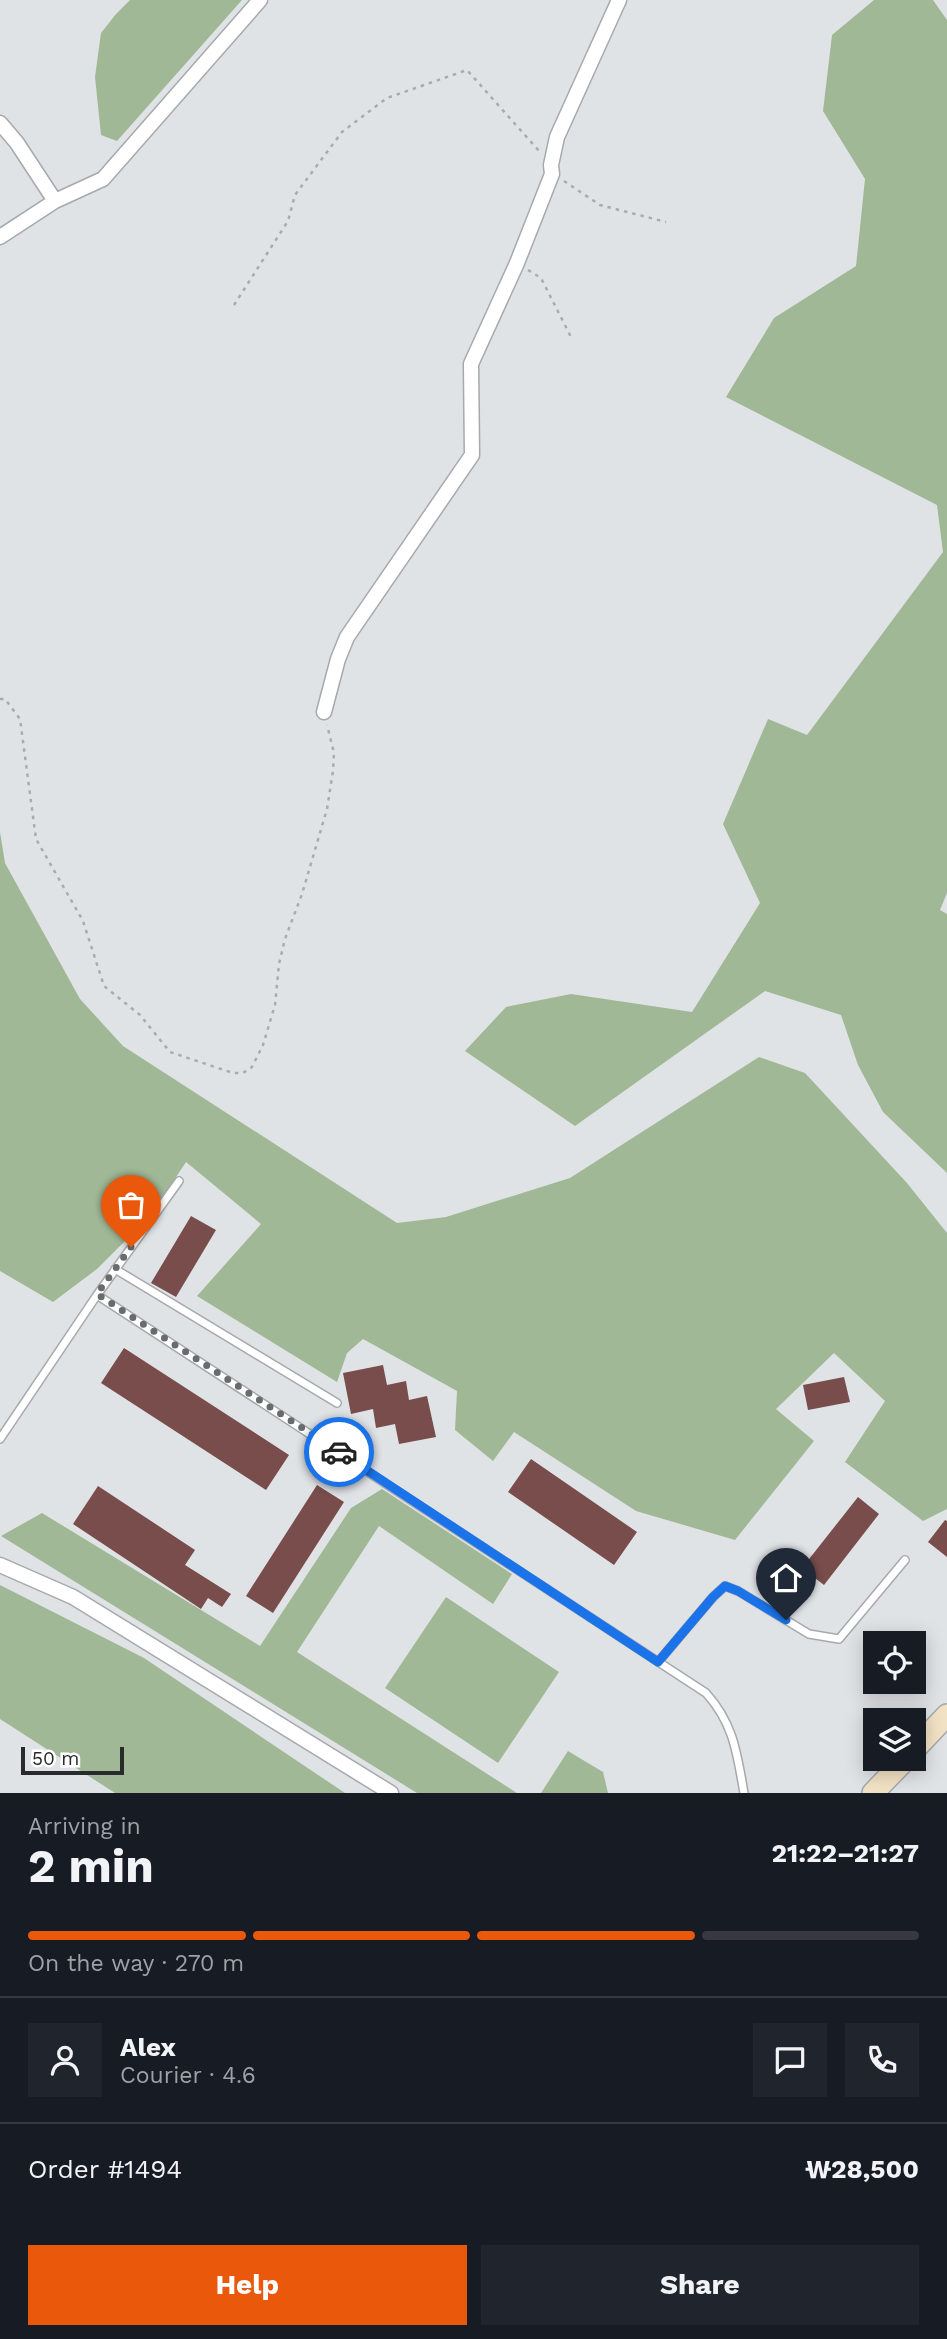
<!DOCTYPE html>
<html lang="en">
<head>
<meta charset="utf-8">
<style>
	:root { --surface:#171b24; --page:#20242c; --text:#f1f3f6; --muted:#9ea1a6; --line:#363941; --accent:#ea580c }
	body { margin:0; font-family:"Work Sans",sans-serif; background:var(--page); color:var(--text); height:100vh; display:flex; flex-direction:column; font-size:26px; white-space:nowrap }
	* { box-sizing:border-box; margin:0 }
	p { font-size:23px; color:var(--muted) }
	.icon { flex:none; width:38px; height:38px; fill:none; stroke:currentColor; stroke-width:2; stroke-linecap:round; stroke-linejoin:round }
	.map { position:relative; height:1793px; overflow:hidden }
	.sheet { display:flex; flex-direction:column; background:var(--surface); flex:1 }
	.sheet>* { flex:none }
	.tools { position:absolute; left:863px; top:1631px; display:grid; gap:14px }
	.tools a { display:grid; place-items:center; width:63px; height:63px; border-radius:0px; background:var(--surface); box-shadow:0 4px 18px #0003; font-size:35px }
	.scale { position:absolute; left:21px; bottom:18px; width:103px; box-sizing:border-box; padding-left:7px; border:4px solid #292a2b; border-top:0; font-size:19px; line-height:24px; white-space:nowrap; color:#292a2b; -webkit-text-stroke:5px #fff; paint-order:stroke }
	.pin { position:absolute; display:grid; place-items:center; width:60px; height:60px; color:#fff; margin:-72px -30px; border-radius:50% 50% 50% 0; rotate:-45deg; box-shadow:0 0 7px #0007 }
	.pin .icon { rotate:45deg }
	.courier { position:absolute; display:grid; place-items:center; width:70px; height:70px; margin:-35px; border:5px solid #1a73e8; border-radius:50%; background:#fff; color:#222; box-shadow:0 2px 9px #0007 }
	.head em { font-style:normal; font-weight:700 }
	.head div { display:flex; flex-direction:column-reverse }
	.head { display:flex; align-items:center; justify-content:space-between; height:119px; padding:0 28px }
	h1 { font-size:46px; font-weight:700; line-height:52px }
	.bar { display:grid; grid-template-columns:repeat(4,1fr); gap:10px 7px; align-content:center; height:84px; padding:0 28px }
	.bar i { height:9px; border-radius:5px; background:var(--line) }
	.bar .current { background:var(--accent) }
	.bar p { grid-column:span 4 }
	.line { display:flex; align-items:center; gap:18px; padding:0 28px; border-top:2px solid var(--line) }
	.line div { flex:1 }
	.round { display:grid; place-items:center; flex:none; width:74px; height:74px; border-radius:0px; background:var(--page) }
	.button { display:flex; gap:14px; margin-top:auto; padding:14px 28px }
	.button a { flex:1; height:80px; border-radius:0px; background:var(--accent); color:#fff; font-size:28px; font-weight:700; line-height:80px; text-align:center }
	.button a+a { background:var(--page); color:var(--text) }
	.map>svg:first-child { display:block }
	.green { fill:#a0b896 }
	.building { fill:#784d4c }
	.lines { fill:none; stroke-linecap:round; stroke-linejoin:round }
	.lane-casing { stroke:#a6a9ad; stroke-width:10 }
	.street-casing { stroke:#a6a9ad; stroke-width:17 }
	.secondary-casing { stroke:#a6a9ad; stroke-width:24 }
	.path { stroke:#a9abae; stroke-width:2.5; stroke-dasharray:3.5 5; stroke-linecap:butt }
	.lane { stroke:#fff; stroke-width:7 }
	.street { stroke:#fff; stroke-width:14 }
	.secondary { stroke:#f2e2c5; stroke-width:21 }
	.done { stroke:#696b6c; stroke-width:7; stroke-dasharray:0 12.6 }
	.route { stroke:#1a73e8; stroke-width:9 }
</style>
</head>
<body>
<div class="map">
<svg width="947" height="1793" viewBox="0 0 947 1793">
	<rect width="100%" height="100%" fill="#e0e3e6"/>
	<path class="green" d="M130,0H242L117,141L101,135L95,77L101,33L116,14Z
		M874,0H933L947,20V893L940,910L947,914V1173L883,1112L858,1065L841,1015L765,991L575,1126L465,1051L506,1007L571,994L692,1012L760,903L723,824L768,719L807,735L943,552L937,505L726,397L774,318L856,266L865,179L823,111L832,35Z
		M0,832L5,863L80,999L123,1046L397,1223L446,1217L570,1178L759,1057L805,1073L907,1183L947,1233V1509L923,1521L845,1462L885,1401L834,1353L776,1409L814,1441L735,1540L636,1511L514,1432L493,1461L455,1430L457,1391L363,1339L347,1353L337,1382L197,1296L261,1224L186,1162L151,1215L97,1269L53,1302L0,1271Z
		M382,1489L512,1574L493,1604L379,1526L297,1652L517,1793H417L1,1536L42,1513L260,1646L351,1508Z
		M0,1585L144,1658L345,1793H115L0,1719Z
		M446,1597L559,1672L498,1763L385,1688Z
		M568,1751L603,1772L608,1793H541Z"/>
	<path class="building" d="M191,1216L216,1230L176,1297L151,1283Z
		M124,1348L289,1455L266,1490L101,1383Z
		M383,1365L387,1385L406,1381L409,1400L427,1396L436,1437L399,1444L395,1424L376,1428L373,1409L351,1414L343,1373Z
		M844,1377L850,1402L808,1410L803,1385Z
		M531,1459L637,1532L614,1565L508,1492Z
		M317,1485L344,1502L273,1613L246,1596Z
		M98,1486L195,1550L185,1565L231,1594L222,1607L208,1598L201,1609L73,1524Z
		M858,1497L879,1514L824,1585L802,1568Z
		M945,1520L947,1521V1557L928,1542Z"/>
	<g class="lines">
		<defs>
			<path id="lane" d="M115,1269L337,1403
				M97,1295L179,1181
				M0,1439L97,1295L706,1693C734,1724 737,1754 744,1793
				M658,1662L713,1597L725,1586L738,1591L809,1634L839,1639L905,1560"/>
			<path id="street" d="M0,123L17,143L55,201
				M0,237L55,201L103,179L260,0
				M324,712L338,659L347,637L472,455L471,364L517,263L552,174L551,165L557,137L619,0
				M0,1565L73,1597L391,1793"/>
			<path id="secondary" d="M914,1750L947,1715
				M873,1793L906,1759"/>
		</defs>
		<use href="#lane" class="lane-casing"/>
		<use href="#street" class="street-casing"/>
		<use href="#secondary" class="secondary-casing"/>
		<path class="path" d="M564,181L600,205L666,222
			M528,270L541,278L572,339
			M234,305L288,221L295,195L342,132L387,98L467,70L540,152
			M0,699H5L20,719L36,839L83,921L104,986L140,1015L170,1052L233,1073H243L252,1067L263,1045L275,1005L279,964L285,939L302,894L327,809L333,771L334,753L327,725"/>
		<use href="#lane" class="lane"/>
		<use href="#street" class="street"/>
		<use href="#secondary" class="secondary"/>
	</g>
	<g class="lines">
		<path class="done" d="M131,1247L97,1294L339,1452"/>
		<path class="route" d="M339,1452L658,1662L713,1597L725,1586L738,1591L786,1620"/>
	</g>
</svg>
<div class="tools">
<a><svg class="icon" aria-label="locate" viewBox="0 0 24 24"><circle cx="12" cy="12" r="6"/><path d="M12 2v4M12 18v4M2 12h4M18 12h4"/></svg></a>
<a><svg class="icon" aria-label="layers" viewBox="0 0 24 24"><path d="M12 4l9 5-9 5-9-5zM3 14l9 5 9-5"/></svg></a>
</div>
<div class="scale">50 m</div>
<div class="pin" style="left:131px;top:1247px;background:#ea580c"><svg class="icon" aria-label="bag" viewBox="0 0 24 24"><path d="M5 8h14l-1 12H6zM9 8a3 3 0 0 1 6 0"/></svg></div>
<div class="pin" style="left:786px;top:1620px;background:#1f2937"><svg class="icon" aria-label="home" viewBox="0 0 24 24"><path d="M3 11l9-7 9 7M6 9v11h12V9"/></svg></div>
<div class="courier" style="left:339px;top:1452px"><svg class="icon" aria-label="car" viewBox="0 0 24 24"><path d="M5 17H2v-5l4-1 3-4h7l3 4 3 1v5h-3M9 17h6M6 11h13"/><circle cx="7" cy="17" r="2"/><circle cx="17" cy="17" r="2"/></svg></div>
</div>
<section class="sheet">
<div class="head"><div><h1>2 min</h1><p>Arriving in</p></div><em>21:22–21:27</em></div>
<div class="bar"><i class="current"></i><i class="current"></i><i class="current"></i><i></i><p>On the way · 270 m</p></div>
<div class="line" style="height:126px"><a class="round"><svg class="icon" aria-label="person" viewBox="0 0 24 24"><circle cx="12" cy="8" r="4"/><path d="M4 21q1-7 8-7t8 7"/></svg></a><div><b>Alex</b><p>Courier · 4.6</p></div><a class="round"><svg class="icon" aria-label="chat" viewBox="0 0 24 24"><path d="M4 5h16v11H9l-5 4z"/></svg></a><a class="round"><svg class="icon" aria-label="phone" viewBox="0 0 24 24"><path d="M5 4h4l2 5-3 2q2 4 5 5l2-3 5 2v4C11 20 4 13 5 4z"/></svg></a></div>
<div class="line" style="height:91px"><div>Order #1494</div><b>₩28,500</b></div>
<div class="button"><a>Help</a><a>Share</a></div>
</section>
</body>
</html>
